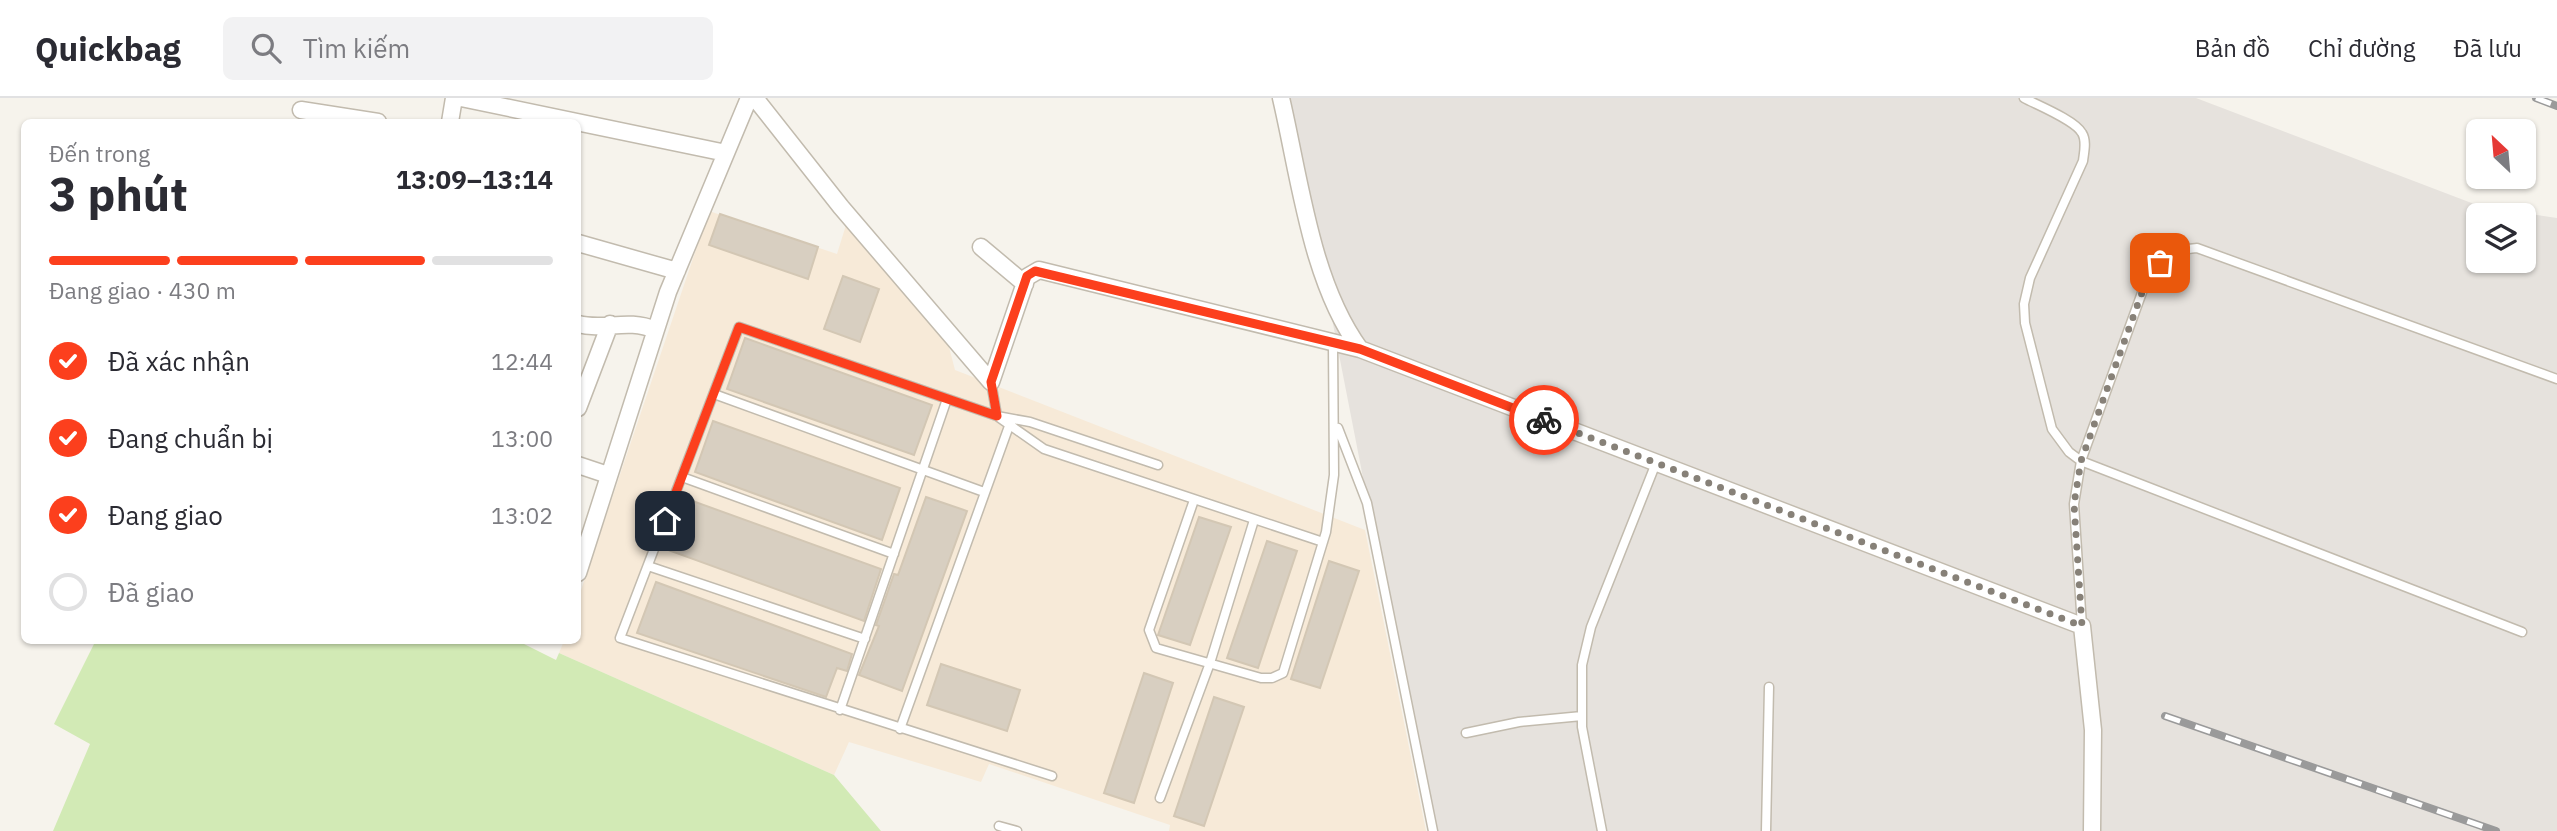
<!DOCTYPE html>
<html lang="vi">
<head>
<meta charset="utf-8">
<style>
	:root { --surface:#fff; --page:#f2f2f3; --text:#2b2b33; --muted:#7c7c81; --line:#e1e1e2; --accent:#fc3f1d }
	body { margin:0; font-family:"IBM Plex Sans",sans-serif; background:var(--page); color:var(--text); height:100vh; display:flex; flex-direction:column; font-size:26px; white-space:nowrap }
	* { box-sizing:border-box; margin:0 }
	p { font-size:23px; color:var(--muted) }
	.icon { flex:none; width:38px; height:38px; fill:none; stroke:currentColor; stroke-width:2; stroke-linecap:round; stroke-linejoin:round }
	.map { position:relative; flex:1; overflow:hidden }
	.side { position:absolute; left:21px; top:21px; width:560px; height:525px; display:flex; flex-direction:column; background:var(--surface); border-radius:10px; box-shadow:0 2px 5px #0004 }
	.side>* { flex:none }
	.needle { width:46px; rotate:334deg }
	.fabs { position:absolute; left:2466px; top:21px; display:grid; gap:14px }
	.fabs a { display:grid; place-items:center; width:70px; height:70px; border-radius:10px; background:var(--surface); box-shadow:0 2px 5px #0004; font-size:35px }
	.pin { position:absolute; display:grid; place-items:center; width:60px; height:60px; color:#fff; margin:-30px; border-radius:14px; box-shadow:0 4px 10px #0006 }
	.courier { position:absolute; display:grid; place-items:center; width:70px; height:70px; margin:-35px; border:5px solid #fc3f1d; border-radius:50%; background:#fff; color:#222; box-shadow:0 2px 9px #0007 }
	.head em { font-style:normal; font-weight:700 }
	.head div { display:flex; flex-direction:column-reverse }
	.head { display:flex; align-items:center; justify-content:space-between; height:119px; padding:0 28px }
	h1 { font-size:46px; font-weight:700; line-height:52px }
	.bar { display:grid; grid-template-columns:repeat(4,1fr); gap:10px 7px; align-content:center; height:84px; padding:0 28px }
	.bar i { height:9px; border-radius:5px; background:var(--line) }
	.bar .on { background:var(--accent) }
	.bar p { grid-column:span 4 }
	ol { padding:0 28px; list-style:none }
	li { display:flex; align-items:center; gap:21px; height:77px }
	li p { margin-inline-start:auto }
	li .icon { padding:7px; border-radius:50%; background:var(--accent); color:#fff; stroke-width:4 }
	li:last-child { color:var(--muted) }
	li i { width:38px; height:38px; border:4px solid var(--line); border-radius:50% }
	header { display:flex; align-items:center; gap:42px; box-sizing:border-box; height:98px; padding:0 35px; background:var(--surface); border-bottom:2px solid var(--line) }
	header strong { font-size:33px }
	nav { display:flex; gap:38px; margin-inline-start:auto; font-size:24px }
	.search { width:490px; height:63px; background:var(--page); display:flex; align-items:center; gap:18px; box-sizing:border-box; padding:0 24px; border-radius:10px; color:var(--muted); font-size:26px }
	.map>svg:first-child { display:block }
	.commercial { fill:#f7ead8 }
	.industrial { fill:#e6e2dd; fill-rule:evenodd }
	.green { fill:#d2eab5 }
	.building { fill:#d8cfc1; stroke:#d3c7b4; stroke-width:2 }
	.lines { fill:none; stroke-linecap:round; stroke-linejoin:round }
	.lane-casing { stroke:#c2bbae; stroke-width:11 }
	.street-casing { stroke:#c2bbae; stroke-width:19 }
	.lane { stroke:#fff; stroke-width:8 }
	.street { stroke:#fff; stroke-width:16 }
	.rail-casing { stroke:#9a9a9a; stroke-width:8 }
	.rail { stroke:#fff; stroke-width:5; stroke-dasharray:16; stroke-linecap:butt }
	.done { stroke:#878178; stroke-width:7; stroke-dasharray:0 12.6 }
	.route { stroke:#fc3f1d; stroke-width:9 }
</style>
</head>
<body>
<header>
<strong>Quickbag</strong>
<div class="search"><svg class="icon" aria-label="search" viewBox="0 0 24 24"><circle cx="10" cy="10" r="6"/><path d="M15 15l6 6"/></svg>Tìm kiếm</div>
<nav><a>Bản đồ</a><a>Chỉ đường</a><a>Đã lưu</a></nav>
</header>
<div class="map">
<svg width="2557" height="733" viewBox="0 0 2557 733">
	<rect width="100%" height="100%" fill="#f6f3ec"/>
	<path class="commercial" d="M709,113L837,156L846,127L949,249L955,272L1365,432L1426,733H1169L1170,727L989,666L981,684L849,644L834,677L559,555L564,543L578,542V501Z"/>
	<path class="industrial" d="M1281,0H2196L2482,109L2557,120V733H1432L1326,190ZM2478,117H2524V163H2478Z"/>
	<path class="green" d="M96,542L518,543L556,562L559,555L834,677L881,733H53L90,646L54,626Z"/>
	<path class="building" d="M720,116L818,149L808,181L709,147Z
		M843,178L879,191L860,244L824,231Z
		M745,240L932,307L914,357L727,291Z
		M713,323L900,390L882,442L695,374Z
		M926,399L967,413L902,593L859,577L879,528L876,527L894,476L898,477Z
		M687,401L881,471L864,523L668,452Z
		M1199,419L1231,429L1190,547L1158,537Z
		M1267,443L1297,453L1258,570L1227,560Z
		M1329,463L1359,473L1320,590L1291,581Z
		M656,484L852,556L847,573L837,570L826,599L637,535Z
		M941,566L1020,592L1007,633L927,607Z
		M1144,575L1173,585L1134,705L1104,695Z
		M1214,599L1244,609L1204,728L1174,718Z"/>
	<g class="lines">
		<defs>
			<path id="lane" d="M2024,0C2037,7 2075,22 2082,35C2087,43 2084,54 2083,63L2030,180L2024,206L2025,225L2052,331L2069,354L2081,363L2522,534
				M991,284L997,318L1030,324L1158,367
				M714,296L984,394
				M1338,330L1367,405L1433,733
				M682,379L894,456
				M1194,402L1149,532L1156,550L1261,580H1272L1283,575L1326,434L1334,377L1333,246
				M648,468L865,541
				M2082,528L2074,406L2081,363L2144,189C2158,169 2170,151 2197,150L2557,281
				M840,612L947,301
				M900,631L1009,328
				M1466,635L1519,624L1582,618
				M1052,678L620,540L739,229L997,318L1044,351L1323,444
				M1160,700L1210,565L1254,422
				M999,728L1017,733
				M1602,733L1582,629V567L1591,529L1656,365
				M1766,733L1769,589"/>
			<path id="street" d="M461,0L726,55
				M755,0L841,109L991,284L1027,179L1039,172L1360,251L2082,528L2093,632L2092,733
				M1281,0C1300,81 1311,184 1360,251
				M301,12L378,24
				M450,24L454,0
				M578,145L677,173
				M981,149L1025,186
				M578,226C604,233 628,220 655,232
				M578,310L610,226
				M578,367L608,377
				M578,475L668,194L749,0"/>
		</defs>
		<use href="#lane" class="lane-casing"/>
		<use href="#street" class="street-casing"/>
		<use href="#lane" class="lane"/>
		<use href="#street" class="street"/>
		<defs>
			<path id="rail" d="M2536,0L2557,8
				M2165,618L2496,733"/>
		</defs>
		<use href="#rail" class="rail-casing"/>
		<use href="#rail" class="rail"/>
	</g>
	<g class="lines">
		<path class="done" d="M1544,322L2082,528L2074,406L2081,363L2144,189L2160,165"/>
		<path class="route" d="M665,423L739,229L997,318L991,284L1027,178L1035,173L1360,251L1544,322"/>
	</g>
</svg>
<div class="fabs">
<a><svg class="needle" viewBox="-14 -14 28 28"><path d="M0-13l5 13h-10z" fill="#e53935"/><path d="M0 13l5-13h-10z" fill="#7c7c81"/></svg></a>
<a><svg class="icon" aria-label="layers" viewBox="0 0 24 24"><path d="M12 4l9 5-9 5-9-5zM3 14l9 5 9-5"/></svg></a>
</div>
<div class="pin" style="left:2160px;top:165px;background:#ea580c"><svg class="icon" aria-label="bag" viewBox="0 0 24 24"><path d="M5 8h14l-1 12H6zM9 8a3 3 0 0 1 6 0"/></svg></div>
<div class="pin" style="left:665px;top:423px;background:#1f2937"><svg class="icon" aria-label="home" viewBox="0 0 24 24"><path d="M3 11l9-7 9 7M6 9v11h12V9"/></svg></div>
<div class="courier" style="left:1544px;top:322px"><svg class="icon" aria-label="bike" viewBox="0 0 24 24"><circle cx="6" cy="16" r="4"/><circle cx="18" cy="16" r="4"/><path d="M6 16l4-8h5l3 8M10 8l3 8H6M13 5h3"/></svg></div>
<section class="side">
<div class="head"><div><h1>3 phút</h1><p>Đến trong</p></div><em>13:09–13:14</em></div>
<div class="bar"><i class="on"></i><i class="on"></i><i class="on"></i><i></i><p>Đang giao · 430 m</p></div>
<ol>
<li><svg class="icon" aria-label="check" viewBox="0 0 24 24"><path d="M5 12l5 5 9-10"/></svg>Đã xác nhận<p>12:44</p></li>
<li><svg class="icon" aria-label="check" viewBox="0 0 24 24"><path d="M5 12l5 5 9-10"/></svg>Đang chuẩn bị<p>13:00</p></li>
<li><svg class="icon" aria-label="check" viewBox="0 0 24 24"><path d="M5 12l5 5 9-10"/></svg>Đang giao<p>13:02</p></li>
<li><i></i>Đã giao</li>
</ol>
</section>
</div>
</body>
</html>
